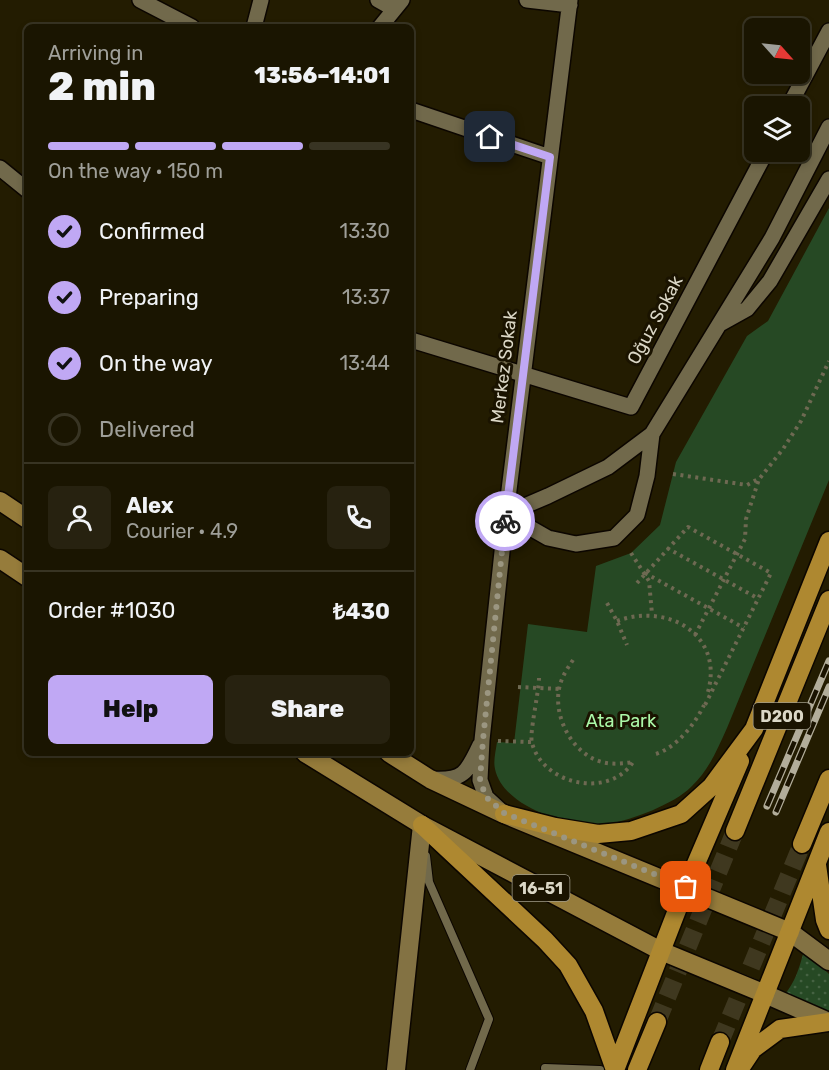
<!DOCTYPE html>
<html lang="en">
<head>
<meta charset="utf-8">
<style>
	:root { --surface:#1a1501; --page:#272210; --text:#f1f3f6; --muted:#9f9f99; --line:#383423; --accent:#c0a8f4 }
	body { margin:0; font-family:Rubik,sans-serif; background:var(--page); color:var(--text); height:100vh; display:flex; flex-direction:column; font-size:22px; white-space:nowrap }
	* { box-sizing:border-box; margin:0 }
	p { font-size:20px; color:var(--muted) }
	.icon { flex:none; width:33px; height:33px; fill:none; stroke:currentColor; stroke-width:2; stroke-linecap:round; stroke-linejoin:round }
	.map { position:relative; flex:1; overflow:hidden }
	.drawer { position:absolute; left:24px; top:24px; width:390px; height:732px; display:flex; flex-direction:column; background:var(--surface); border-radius:9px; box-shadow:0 3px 9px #0003,0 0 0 2px var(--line) }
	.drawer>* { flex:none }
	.needle { width:39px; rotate:117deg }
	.controls { position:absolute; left:744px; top:18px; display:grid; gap:12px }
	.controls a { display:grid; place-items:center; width:66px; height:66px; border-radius:9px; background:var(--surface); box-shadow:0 3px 9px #0003,0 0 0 2px var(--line); font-size:30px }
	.pin { position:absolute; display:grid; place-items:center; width:51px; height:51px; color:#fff; margin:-26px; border-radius:12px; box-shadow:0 3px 9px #0006 }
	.courier { position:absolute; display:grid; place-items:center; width:60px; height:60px; margin:-30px; border:4px solid #c0a8f4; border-radius:50%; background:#fff; color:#222; box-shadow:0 2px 8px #0007 }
	.headline em { font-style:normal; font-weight:800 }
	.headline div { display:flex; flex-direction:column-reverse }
	.headline { display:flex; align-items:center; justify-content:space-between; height:102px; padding:0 24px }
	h1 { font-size:39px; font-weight:800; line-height:45px }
	.bar { display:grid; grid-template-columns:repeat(4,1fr); gap:9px 6px; align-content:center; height:72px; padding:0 24px }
	.bar i { height:8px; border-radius:4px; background:var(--line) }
	.bar .on { background:var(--accent) }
	.bar p { grid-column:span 4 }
	.line { display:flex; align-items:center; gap:15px; padding:0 24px; border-top:2px solid var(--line) }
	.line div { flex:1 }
	.round { display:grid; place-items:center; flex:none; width:63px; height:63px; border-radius:9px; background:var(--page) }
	ol { padding:0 24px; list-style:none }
	li { display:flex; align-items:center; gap:18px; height:66px }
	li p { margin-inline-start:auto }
	li .icon { padding:6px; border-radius:50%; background:var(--accent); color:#111; stroke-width:4 }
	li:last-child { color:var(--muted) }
	li i { width:33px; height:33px; border:3px solid var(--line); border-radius:50% }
	.primary-button { display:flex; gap:12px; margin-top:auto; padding:12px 24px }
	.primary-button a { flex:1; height:69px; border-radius:9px; background:var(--accent); color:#111; font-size:24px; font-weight:800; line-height:69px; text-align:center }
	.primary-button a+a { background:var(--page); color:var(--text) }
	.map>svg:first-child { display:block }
	.grass { fill:url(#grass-dots) }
	.park { fill:#264924 }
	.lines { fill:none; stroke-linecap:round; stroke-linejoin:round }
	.highway-tunnel { stroke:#3f381f; stroke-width:18; stroke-dasharray:18 9; stroke-linecap:butt }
	.lane-casing { stroke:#0c0600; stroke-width:10 }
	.street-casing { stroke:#0c0600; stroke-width:18 }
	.secondary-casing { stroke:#0c0600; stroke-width:21 }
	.primary-casing { stroke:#0c0600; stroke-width:21 }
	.highway-casing { stroke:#0c0600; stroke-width:21 }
	.path { stroke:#6e6952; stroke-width:4; stroke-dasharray:3 4.5; stroke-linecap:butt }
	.lane { stroke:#71694b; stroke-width:8 }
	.street { stroke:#71694b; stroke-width:15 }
	.secondary { stroke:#837243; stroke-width:18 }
	.primary { stroke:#967c3b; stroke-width:18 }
	.highway { stroke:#ae8830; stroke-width:18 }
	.rail-casing { stroke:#b2ad9a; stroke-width:7 }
	.rail { stroke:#1a1300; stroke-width:4.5; stroke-dasharray:14; stroke-linecap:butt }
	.done { stroke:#9b9681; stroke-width:6; stroke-dasharray:0 10.8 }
	.route { stroke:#c0a8f4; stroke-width:8 }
	.labels { text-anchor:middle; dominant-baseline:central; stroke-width:6; stroke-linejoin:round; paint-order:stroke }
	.shield { fill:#1a1300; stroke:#a19c8b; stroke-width:1.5 }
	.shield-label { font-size:16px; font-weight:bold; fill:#dbd7c6 }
	.street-label { font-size:18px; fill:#dbd7c6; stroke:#1a1300 }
	.park-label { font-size:18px; fill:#acf9a8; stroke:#1a1300 }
</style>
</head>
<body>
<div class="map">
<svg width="829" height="1070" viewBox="0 0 829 1070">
	<defs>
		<pattern id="grass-dots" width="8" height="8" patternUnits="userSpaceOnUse" patternTransform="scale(1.5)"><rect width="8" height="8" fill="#264924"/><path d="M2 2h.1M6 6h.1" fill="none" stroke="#456242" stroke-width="1.8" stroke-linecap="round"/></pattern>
	</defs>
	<rect width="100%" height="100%" fill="#231c01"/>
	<path class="grass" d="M803,954H808L829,974V1011L785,994C795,982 799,969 803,954Z"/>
	<path class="park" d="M829,208V480L727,728C717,750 709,770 691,787C674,804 632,820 608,824C573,829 503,808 495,769C493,761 496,750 497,742L514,743L528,624L587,632L596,566L631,553L660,525L676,462L747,336L768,321Z"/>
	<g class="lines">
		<path class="highway-tunnel" d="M657,1022L735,831
			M720,1042L802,844"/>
		<defs>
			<path id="lane" d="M426,856L429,882L489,1019L470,1070
				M545,1068L600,1070"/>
			<path id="street" d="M140,0L192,27
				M378,0L394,9
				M527,0L570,5
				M254,27L261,0
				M380,27L402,0
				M789,106L829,31
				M411,110L550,157
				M0,168L27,190
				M720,324L747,309L770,281L829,179
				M411,340L631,407L766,152
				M506,514L548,496L608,467L652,434L772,238L829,127
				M506,514L548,538L576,544L614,538L637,515L647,476L652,434
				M432,779C463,781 467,773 480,745
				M499,809L486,797L480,780L482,740L506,514L570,0"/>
			<path id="secondary" d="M790,932L829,961
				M765,994L829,1022
				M396,1070L422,825"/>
			<path id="primary" d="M0,501L27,519
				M0,559L27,577
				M305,753L422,825L661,951L765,994
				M389,753L430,779L504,814L790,932"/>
			<path id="highway" d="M504,814L555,827L598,834L631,831L681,814L711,787L754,729L829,541
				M422,825L545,940L568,965L594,1011L615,1070
				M735,831L829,600
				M802,844L829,779
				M817,865L825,920L829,930
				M743,1064L753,1049L780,1029L829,1022
				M615,1070L686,887L740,761
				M637,1070L657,1022
				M709,1070L720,1042
				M735,1070L829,832"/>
		</defs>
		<use href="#lane" class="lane-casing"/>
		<use href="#street" class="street-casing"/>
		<use href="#secondary" class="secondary-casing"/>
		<use href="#primary" class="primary-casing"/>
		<use href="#highway" class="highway-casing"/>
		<path class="path" d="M673,474L747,485L760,478L783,449L801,421L829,361
			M667,548L759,599
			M631,553L649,581L652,614
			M645,573L744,628
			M637,583L688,527L771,573L704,707
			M607,603L617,621L627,645
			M617,621C669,602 726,636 707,695
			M695,635L745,539L746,519L759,479
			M573,660C567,669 561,678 559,689C554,716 570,749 596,760C608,765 621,764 633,762
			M539,678C539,692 529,734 532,743C543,785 609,799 633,762
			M518,687L559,689
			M498,741L531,742
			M656,754C677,747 695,724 704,705"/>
		<use href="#lane" class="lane"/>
		<use href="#street" class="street"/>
		<use href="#secondary" class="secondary"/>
		<use href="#primary" class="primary"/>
		<use href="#highway" class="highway"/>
		<defs>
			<path id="rail" d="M767,806L829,661
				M776,812L829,687"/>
		</defs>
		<use href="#rail" class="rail-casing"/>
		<use href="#rail" class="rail"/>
	</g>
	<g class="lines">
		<path class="done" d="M505,521L483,740L480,780L486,797L504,813L686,887"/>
		<path class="route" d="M490,137L550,157L505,521"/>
	</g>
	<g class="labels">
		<g class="shield">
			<rect x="753.5" y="703" width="57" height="26" rx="4.5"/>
			<rect x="512.5" y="875" width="57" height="26" rx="4.5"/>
		</g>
		<g class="shield-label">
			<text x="782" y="716">D200</text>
			<text x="541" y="888">16-51</text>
		</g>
		<g class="street-label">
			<text transform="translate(655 320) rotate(-62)">Oğuz Sokak</text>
			<text transform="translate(504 367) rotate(-83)">Merkez Sokak</text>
		</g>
		<g class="park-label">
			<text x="621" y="721">Ata Park</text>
		</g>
	</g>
</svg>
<div class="controls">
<a><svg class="needle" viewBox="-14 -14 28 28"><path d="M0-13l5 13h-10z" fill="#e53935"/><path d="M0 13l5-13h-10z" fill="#9f9f99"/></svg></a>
<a><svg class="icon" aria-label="layers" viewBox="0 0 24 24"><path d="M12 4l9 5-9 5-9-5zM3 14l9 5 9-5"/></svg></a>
</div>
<div class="pin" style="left:686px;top:887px;background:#ea580c"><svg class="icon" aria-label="bag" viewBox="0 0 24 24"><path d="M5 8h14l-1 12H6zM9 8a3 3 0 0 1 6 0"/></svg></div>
<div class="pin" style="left:490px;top:137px;background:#1f2937"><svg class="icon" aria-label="home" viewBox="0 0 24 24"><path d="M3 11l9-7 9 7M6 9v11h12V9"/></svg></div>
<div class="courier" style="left:505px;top:521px"><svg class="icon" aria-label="bike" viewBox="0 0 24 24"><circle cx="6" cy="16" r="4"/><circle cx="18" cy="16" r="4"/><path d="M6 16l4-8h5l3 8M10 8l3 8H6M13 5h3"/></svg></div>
<section class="drawer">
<div class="headline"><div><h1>2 min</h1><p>Arriving in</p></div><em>13:56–14:01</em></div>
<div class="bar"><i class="on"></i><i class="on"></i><i class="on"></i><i></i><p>On the way · 150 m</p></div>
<ol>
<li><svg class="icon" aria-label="check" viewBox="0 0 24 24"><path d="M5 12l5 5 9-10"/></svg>Confirmed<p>13:30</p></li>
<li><svg class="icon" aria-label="check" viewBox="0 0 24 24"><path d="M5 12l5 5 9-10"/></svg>Preparing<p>13:37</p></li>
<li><svg class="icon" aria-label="check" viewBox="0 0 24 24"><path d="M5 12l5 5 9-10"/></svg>On the way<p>13:44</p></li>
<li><i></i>Delivered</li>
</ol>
<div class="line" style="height:108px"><a class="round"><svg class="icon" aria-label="person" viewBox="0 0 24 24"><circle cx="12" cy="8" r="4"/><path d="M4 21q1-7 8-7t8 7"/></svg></a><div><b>Alex</b><p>Courier · 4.9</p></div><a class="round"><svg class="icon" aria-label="phone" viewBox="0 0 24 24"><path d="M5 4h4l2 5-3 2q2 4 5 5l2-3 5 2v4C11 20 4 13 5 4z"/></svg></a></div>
<div class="line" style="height:78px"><div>Order #1030</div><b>₺430</b></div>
<div class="primary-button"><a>Help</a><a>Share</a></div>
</section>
</div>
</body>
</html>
